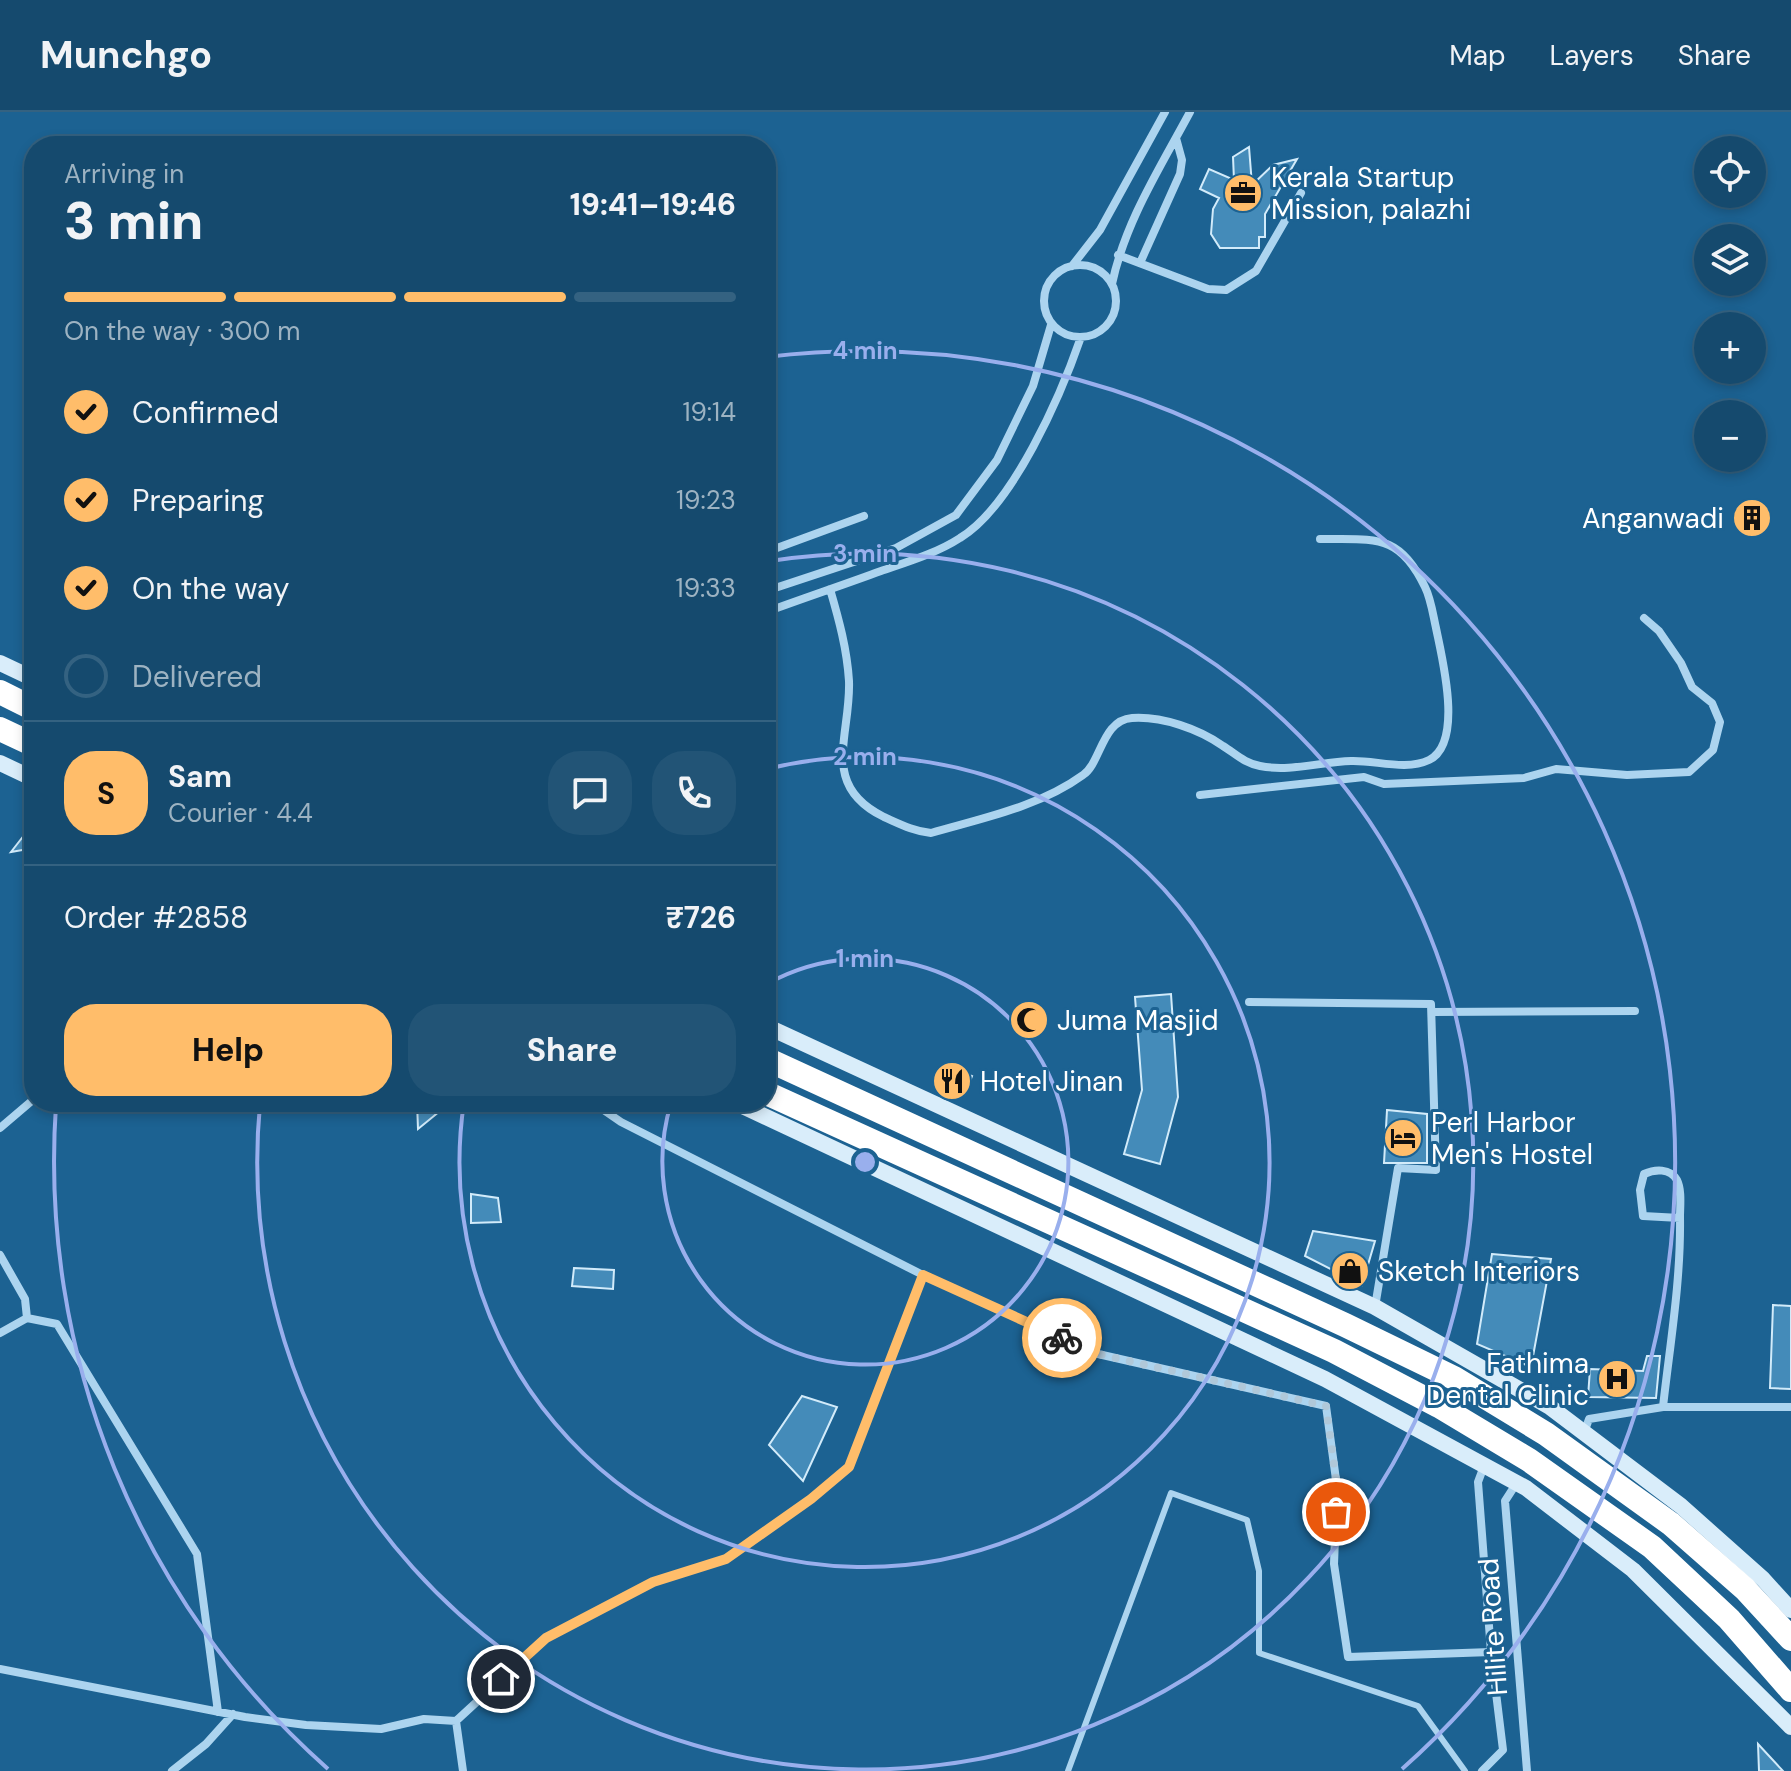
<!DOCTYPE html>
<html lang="en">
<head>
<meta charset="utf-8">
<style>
	:root { --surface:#154a6e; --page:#225476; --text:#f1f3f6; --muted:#9db3c2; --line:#346281; --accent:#ffbd6a }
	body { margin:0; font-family:"DM Sans",sans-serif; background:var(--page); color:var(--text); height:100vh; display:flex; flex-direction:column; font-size:30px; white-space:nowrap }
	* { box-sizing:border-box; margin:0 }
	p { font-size:26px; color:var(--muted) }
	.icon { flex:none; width:44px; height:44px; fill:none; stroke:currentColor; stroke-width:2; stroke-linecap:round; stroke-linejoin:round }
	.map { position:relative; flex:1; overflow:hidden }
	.drawer { position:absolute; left:24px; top:24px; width:752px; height:976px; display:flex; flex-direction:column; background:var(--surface); border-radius:32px; box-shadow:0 4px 12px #0003,0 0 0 2px var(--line) }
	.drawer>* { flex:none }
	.fabs { position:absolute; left:1694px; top:24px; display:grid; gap:16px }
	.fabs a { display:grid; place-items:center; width:72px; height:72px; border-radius:50%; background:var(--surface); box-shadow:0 4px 12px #0003,0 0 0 2px var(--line); font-size:40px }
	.pin { position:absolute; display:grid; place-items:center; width:68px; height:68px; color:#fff; margin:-34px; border:4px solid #fff; border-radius:50%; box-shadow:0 2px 8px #0007 }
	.courier { position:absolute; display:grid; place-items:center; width:80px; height:80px; margin:-40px; border:6px solid #ffbd6a; border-radius:50%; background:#fff; color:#222; box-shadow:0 2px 10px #0007 }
	.headline em { font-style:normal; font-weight:800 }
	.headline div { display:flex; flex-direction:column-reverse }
	.headline { display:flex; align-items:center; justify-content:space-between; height:136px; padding:0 40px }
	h1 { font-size:52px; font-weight:800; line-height:60px }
	.bar { display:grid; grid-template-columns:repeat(4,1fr); gap:12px 8px; align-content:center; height:96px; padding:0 40px }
	.bar i { height:10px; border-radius:6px; background:var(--line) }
	.bar .active { background:var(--accent) }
	.bar p { grid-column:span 4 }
	.line { display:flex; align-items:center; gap:20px; padding:0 40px; border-top:2px solid var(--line) }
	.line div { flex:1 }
	.round { display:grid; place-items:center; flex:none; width:84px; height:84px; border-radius:32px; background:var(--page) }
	ol { padding:0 40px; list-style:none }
	li { display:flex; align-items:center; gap:24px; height:88px }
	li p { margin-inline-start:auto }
	li .icon { padding:8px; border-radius:50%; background:var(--accent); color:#111; stroke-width:4 }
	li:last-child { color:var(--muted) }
	li i { width:44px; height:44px; border:4px solid var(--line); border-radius:50% }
	.primary-button { display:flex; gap:16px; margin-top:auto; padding:16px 40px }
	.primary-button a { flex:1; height:92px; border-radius:32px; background:var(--accent); color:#111; font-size:32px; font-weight:800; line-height:92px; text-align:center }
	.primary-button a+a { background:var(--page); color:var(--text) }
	header { display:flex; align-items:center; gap:48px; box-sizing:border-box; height:112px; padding:0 40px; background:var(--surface); border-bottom:2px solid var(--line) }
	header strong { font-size:38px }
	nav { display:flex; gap:44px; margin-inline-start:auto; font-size:28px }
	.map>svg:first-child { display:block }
	.building { fill:#448bb9; stroke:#d2ebfa; stroke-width:2 }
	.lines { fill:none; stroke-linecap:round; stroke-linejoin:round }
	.lane { stroke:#acd4ef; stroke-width:6 }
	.street { stroke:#acd4ef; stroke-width:8 }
	.secondary { stroke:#d9edfa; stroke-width:16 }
	.highway { stroke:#fff; stroke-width:24 }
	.done { stroke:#b0c8d9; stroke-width:8; stroke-dasharray:0 14.4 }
	.route { stroke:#ffbd6a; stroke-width:10 }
	.ring { fill:none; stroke:#99afed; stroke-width:4 }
	.labels { text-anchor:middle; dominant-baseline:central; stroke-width:6; stroke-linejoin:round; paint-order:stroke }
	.poi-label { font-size:28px; fill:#fff; stroke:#1c6292; text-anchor:start }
	.street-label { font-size:28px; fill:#fff; stroke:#1c6292 }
	.centre { fill:#99afed; stroke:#1c6292; stroke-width:4 }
	.ring-label { font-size:24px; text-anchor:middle; font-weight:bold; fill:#99afed; stroke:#1c6292; stroke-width:6; stroke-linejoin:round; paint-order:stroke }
</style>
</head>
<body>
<header>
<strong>Munchgo</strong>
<nav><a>Map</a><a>Layers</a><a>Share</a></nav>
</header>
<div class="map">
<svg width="1791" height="1659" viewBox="0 0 1791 1659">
	<rect width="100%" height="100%" fill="#1c6292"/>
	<path class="building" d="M1249,35L1252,73L1273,53L1297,47L1265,102V125H1259V136H1220L1211,122L1213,97L1219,86L1200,77L1209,57L1234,68L1233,45Z
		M25,722L34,728V736L11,740Z
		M1171,882L1178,985L1160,1052L1124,1042L1142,978L1135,885Z
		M944,953L972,964L965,982L940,972Z
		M417,990H451L418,1017Z
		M1387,998L1427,1002V1051H1384Z
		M471,1082L498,1086L501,1110L471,1111Z
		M1313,1119L1375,1129L1362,1173L1305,1144Z
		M1492,1142L1551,1147L1531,1255L1477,1232Z
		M574,1156L614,1158L613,1177L572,1174Z
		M1773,1193L1791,1194V1277L1770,1276Z
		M1647,1244H1660L1656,1286L1588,1285L1590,1257L1643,1259Z
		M802,1284L837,1295L803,1369L769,1333Z
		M1758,1632L1783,1659H1759Z"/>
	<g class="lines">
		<path class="lane" d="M1068,1659L1171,1381L1247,1408L1259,1459V1541L1418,1594L1465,1659"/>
		<path class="street" d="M1118,143L1208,177L1226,178L1256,159L1301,81
			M1140,151L1180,62L1182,48L1176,26
			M1044 189a36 36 0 1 1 72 0a36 36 0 1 1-72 0Z
			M1072,154L1100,118L1165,0
			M1112,172C1125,110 1160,56 1190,0
			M766,440L864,404
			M830,477C839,508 847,537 849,569C851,624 819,673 884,705C900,712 913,719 931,721C982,706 1039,695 1083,663C1101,651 1102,608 1132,606C1162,604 1199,617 1223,634C1236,642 1244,651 1260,654C1289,660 1321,650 1351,649C1375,648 1406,659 1429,648C1464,631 1442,546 1436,516C1433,503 1431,487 1425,475C1399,420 1374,428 1320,427
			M766,479L896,436L956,403L997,348L1033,274L1051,213
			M766,500C804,486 843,473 881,459C907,450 937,441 960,426C1013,394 1061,283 1081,225
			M1200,683L1364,665L1384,672L1524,666L1556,657L1627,663L1689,660L1713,638L1720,610L1712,591L1692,575L1681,551L1659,519L1644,506
			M1249,890L1431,892L1436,1058L1398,1056L1375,1195
			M1432,900L1635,899
			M592,990L621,1010L923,1163L1098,1242L1326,1294L1337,1375L1334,1452L1348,1545L1491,1540
			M0,1016L34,987
			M0,1143L25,1187L27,1206L0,1221
			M27,1206L57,1212L197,1442L218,1600
			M1663,1295C1670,1232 1681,1169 1680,1105C1680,1094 1682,1078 1677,1068C1670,1056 1655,1057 1644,1062L1640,1078L1643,1104L1680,1106
			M1584,1321L1589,1307L1663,1295H1791
			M1516,1372L1505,1389L1527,1659
			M0,1557L245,1605L306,1613L381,1617L424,1607L456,1609L546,1526L653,1470L726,1447L811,1387L849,1355L923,1163
			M456,1609L463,1659
			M172,1659L206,1632L233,1602
			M1482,1659L1503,1638L1491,1540L1478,1370L1484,1354"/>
		<path class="secondary" d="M0,551L34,567
			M0,651L34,667
			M766,914L1375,1195L1550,1295L1681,1394L1763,1467L1791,1498
			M734,990L1325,1267L1526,1376L1633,1458L1791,1615"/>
		<path class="highway" d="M0,580L34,597
			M0,617L34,633
			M766,947L1345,1213L1454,1266L1546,1322L1671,1412L1745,1477L1791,1527
			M766,981L1334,1239L1439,1294L1529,1348L1652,1435L1729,1507L1791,1578"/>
	</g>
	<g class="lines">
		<path class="done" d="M1062,1226L1098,1242L1326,1294L1337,1375L1336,1400"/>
		<path class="route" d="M501,1567L546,1526L653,1470L726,1447L811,1387L849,1355L923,1163L1062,1226"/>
	</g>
	<g class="ring">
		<path d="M767 872A203 203 0 1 1 671 991"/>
		<path d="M767 657A405 405 0 1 1 464 990"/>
		<path d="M770 449A608 608 0 1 1 260 992"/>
		<path d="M328 1657A811 811 0 0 1 56 993M766 245A811 811 0 0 1 1402 1657"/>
	</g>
	<defs>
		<symbol id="office-disc" viewBox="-11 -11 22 22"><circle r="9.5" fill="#ffbd6a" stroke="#1c6292"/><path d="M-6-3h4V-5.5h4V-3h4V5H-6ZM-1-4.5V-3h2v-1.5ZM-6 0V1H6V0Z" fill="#111"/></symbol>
		<symbol id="building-disc" viewBox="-11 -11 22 22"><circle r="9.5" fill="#ffbd6a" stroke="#1c6292"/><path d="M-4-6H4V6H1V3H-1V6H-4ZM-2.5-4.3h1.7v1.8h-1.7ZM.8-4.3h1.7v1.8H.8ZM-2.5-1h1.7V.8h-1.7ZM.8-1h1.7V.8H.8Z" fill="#111"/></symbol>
		<symbol id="mosque-disc" viewBox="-11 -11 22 22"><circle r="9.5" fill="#ffbd6a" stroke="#1c6292"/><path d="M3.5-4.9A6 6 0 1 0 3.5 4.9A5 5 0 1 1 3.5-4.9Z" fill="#111"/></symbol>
		<symbol id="restaurant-disc" viewBox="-11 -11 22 22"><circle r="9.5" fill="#ffbd6a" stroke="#1c6292"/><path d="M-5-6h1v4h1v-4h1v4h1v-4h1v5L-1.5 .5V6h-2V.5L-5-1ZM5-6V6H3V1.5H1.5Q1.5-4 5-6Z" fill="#111"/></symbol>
		<symbol id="hotel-disc" viewBox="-11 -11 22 22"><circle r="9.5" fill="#ffbd6a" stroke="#1c6292"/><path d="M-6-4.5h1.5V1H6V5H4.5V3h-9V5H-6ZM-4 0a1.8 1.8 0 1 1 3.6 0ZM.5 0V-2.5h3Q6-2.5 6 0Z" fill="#111"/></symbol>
		<symbol id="shop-disc" viewBox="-11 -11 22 22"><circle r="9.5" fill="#ffbd6a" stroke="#1c6292"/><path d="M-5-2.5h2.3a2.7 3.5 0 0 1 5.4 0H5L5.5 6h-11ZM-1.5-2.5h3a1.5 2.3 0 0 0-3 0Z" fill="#111"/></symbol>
		<symbol id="hospital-disc" viewBox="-11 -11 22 22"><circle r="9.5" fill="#ffbd6a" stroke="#1c6292"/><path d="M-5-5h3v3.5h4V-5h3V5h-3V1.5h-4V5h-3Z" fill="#111"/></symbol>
	</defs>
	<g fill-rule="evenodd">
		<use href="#office-disc" x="1221" y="59" width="44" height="44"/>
		<use href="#building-disc" x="1730" y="384" width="44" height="44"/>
		<use href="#mosque-disc" x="1007" y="886" width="44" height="44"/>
		<use href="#restaurant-disc" x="930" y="947" width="44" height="44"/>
		<use href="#hotel-disc" x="1381" y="1004" width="44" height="44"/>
		<use href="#shop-disc" x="1328" y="1137" width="44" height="44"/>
		<use href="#hospital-disc" x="1595" y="1245" width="44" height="44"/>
	</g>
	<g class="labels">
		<g class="poi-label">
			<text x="1271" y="65">Kerala Startup<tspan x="1271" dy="32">Mission, palazhi</tspan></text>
			<text x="1724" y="406" text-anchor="end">Anganwadi</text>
			<text x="1057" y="908">Juma Masjid</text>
			<text x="980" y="969">Hotel Jinan</text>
			<text x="1431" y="1010">Perl Harbor<tspan x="1431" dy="32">Men's Hostel</tspan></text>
			<text x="1378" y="1159">Sketch Interiors</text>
			<text x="1589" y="1251" text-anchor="end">Fathima<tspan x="1589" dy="32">Dental Clinic</tspan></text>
		</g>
		<g class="street-label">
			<text transform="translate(1493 1515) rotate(-94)">Hilite Road</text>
		</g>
	</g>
	<circle cx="865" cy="1050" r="12" class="centre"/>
	<g class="ring-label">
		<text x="865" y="247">4 min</text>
		<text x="865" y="450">3 min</text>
		<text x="865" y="653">2 min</text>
		<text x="865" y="855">1 min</text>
	</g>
</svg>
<div class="fabs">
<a><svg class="icon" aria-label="locate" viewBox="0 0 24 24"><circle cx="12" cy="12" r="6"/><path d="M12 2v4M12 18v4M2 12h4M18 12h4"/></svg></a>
<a><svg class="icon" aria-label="layers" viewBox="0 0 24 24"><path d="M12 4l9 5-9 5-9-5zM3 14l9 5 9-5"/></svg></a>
<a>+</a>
<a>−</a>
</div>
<div class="pin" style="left:1336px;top:1400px;background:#ea580c"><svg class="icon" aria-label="bag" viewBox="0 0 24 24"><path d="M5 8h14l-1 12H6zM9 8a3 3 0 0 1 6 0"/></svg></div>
<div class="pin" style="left:501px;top:1567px;background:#1f2937"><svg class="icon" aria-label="home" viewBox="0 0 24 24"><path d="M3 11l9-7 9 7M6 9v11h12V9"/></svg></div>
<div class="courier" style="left:1062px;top:1226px"><svg class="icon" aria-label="bike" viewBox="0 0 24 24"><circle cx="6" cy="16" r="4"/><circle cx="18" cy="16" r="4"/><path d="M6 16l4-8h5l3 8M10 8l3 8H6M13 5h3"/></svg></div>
<section class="drawer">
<div class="headline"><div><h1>3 min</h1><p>Arriving in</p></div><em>19:41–19:46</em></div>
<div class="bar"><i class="active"></i><i class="active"></i><i class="active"></i><i></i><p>On the way · 300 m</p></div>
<ol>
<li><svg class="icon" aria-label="check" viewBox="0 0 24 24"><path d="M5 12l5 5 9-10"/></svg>Confirmed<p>19:14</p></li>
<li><svg class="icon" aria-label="check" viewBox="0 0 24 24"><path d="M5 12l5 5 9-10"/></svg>Preparing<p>19:23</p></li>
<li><svg class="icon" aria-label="check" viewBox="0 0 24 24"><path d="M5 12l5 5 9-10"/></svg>On the way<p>19:33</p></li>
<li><i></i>Delivered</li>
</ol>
<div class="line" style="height:144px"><b class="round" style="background:var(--accent);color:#111">S</b><div><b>Sam</b><p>Courier · 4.4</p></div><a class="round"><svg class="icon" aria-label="chat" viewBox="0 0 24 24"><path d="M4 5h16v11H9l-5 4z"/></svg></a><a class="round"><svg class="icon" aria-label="phone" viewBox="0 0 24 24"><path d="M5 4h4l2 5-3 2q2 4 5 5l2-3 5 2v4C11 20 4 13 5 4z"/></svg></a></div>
<div class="line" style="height:104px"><div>Order #2858</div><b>₹726</b></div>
<div class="primary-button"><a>Help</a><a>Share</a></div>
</section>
</div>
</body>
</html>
